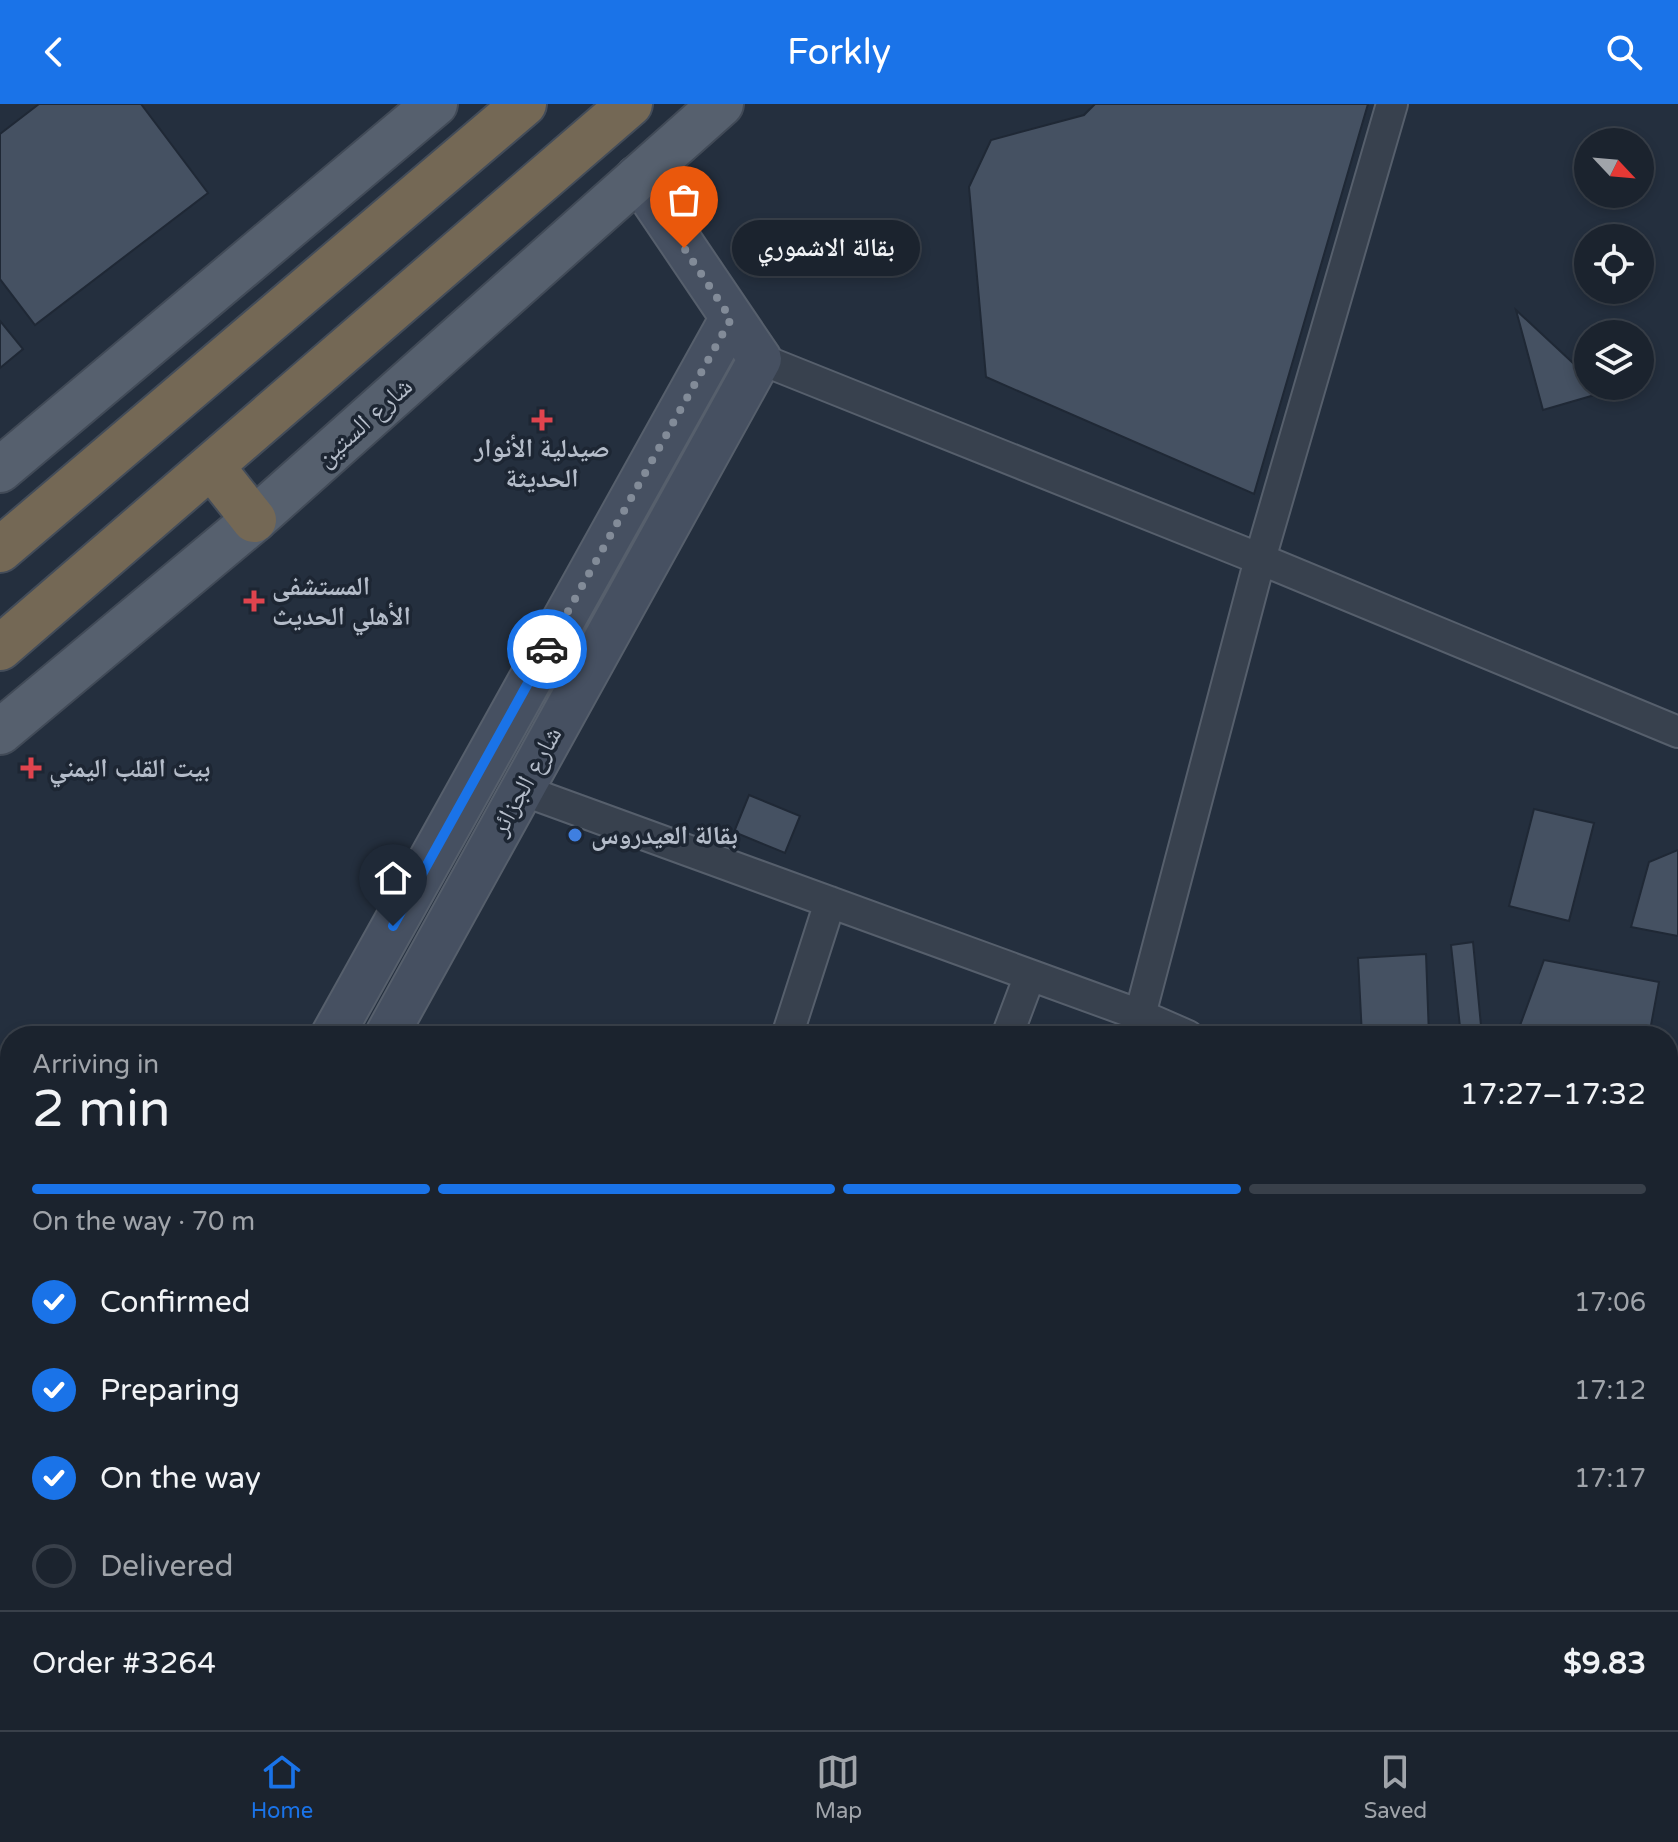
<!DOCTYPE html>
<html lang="en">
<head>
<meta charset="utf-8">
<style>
	:root { --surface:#1b232e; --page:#282f3a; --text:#f1f3f6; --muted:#a0a4aa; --line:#39404a; --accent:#1a73e8 }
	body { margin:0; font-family:"Varela Round","Noto Naskh Arabic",sans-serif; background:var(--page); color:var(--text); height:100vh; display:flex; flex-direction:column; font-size:30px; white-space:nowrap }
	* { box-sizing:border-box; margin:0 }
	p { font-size:26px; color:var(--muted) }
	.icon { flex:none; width:44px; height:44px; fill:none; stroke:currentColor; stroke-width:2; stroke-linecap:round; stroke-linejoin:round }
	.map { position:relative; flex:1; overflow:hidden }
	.drawer { position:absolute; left:0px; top:922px; width:1678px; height:704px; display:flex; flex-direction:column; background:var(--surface); border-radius:32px 32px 0 0; box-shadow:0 4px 12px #0003,0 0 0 2px var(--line) }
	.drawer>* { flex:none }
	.needle { width:52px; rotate:116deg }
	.buttons { position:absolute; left:1574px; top:24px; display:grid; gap:16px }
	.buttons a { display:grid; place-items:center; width:80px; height:80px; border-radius:50%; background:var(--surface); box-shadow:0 4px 12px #0003,0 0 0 2px var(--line); font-size:40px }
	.pin { position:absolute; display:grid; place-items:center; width:68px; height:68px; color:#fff; margin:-82px -34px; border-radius:50% 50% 50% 0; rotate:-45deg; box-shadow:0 0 8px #0007 }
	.pin .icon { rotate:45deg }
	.courier { position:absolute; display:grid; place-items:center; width:80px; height:80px; margin:-40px; border:6px solid #1a73e8; border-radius:50%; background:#fff; color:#222; box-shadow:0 2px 10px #0007 }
	.bubble { position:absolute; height:56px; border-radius:28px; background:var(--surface); box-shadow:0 4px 12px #0003,0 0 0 2px var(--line); font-size:26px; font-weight:600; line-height:56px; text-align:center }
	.overview em { font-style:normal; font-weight:600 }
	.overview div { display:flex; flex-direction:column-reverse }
	.overview { display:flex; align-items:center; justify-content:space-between; height:136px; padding:0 32px }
	h1 { font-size:52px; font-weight:600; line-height:60px }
	.bar { display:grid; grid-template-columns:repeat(4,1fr); gap:12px 8px; align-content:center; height:96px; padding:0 32px }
	.bar i { height:10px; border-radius:6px; background:var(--line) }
	.bar .current { background:var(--accent) }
	.bar p { grid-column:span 4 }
	.line { display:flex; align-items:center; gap:20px; padding:0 32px; border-top:2px solid var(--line) }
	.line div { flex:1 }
	ol { padding:0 32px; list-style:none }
	li { display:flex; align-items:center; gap:24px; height:88px }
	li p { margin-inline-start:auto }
	li .icon { padding:8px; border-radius:50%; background:var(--accent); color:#fff; stroke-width:4 }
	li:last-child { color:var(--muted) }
	li i { width:44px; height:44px; border:4px solid var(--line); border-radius:50% }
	header { display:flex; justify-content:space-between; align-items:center; height:104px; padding:0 32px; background:var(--accent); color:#fff; font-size:36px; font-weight:600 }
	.tabs { display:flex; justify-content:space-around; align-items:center; height:112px; border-top:2px solid var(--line); background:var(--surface); font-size:22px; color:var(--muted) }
	.tabs a { display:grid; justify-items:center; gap:4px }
	.tabs .current { color:var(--accent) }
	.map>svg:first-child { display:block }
	.building { fill:#455162; stroke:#1f2835; stroke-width:2 }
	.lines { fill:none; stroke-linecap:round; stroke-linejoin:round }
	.street-casing { stroke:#565f6c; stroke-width:34 }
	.secondary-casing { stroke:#565f6c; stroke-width:46 }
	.primary-casing { stroke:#414a57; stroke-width:48 }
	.highway-casing { stroke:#434c59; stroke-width:48 }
	.street { stroke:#38414e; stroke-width:30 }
	.secondary { stroke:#465061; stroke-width:42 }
	.primary { stroke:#56606e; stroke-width:44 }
	.highway { stroke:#746855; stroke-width:44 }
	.done { stroke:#828b98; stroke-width:8; stroke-dasharray:0 14.4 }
	.route { stroke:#1a73e8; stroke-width:10 }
	.health-dot { fill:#e0444e; stroke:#1d2633; stroke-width:3 }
	.shop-dot { fill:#3f7fe0; stroke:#1d2633; stroke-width:3 }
	.labels { text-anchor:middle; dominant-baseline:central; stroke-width:7; stroke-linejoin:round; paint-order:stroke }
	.street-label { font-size:26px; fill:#b4bcc9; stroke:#1d2633 }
	.poi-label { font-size:26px; font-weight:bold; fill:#b4bcc9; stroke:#1d2633; text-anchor:start }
</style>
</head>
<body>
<header><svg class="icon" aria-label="back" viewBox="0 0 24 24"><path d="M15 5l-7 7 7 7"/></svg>Forkly<svg class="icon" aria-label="search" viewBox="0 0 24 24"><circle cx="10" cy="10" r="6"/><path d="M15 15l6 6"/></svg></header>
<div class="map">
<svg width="1678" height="1626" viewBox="0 0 1678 1626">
	<rect width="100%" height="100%" fill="#242f3e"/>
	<path class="building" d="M39,0H141L208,89L35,221L0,175V30Z
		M1095,0H1368L1254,390L986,273L969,83L991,36L1084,11Z
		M1516,206L1588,273V282H1598L1605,288L1543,306Z
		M0,217L23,245L0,264Z
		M749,691L800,712L785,749L734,728Z
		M1534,705L1594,719L1569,817L1509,802Z
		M1678,746V832L1631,823L1649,758Z
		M1473,838L1482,932H1461L1451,841Z
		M1426,850L1429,932H1362L1358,854Z
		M1544,856L1659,878L1649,932H1525L1518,927Z
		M0,1280L10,1289V1408L0,1402Z
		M1026,1616H1060L1058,1626H1024Z"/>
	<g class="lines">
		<defs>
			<path id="street" d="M760,255L1260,455L1678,628
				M522,686L1140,911L1188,932
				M787,932L830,798
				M1007,932L1030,871
				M1133,932L1140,911L1260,455L1392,0
				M0,1064L10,1076
				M1668,1141L1678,1145
				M1236,1616L1268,1626
				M887,1626L891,1616"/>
			<path id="secondary" d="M332,932L731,215
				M386,932L760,255L637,73
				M0,1536L10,1517
				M15,1626L20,1616
				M1677,1626L1678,1624"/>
			<path id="primary" d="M0,366L435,0
				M0,628L254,416L721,0"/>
			<path id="highway" d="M212,363L254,416
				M0,446L524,0
				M0,544L630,0"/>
		</defs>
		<use href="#street" class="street-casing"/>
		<use href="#secondary" class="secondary-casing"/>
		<use href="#primary" class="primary-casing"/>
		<use href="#highway" class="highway-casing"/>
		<use href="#street" class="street"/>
		<use href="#secondary" class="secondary"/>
		<use href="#primary" class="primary"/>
		<use href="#highway" class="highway"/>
	</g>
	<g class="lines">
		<path class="done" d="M547,545L731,215L684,144"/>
		<path class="route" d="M393,822L547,545"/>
	</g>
	<g class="health-dot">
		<path d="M538 304h8v8h8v8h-8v8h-8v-8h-8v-8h8z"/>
		<path d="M250 485h8v8h8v8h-8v8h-8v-8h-8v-8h8z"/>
		<path d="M27 652h8v8h8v8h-8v8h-8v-8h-8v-8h8z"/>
	</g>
	<circle class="shop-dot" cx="575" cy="731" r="8"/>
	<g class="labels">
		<g class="street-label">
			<text transform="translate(364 318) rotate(-42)">شارع الستين</text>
			<text transform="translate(526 677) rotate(-61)">شارع الجزائر</text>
		</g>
		<g class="poi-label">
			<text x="542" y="344" text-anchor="middle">صيدلية الأنوار<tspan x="542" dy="30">الحديثة</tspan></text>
			<text x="272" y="482">المستشفى<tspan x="272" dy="30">الأهلي الحديث</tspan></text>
			<text x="49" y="664">بيت القلب اليمني</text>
			<text x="591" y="731">بقالة العيدروس</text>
		</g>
	</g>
</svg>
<div class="buttons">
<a><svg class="needle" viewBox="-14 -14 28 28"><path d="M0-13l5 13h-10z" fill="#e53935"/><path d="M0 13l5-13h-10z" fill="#a0a4aa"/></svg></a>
<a><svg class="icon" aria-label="locate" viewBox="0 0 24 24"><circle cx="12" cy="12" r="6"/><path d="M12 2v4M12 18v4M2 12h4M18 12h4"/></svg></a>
<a><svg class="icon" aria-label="layers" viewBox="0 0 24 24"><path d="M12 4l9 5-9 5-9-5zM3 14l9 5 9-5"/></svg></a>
</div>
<div class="pin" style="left:684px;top:144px;background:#ea580c"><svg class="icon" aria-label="bag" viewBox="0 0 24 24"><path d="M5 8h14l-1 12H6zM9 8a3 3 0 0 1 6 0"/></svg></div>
<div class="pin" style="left:393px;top:822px;background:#1f2937"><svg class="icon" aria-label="home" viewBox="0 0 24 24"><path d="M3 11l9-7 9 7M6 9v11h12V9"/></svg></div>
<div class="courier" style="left:547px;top:545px"><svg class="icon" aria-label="car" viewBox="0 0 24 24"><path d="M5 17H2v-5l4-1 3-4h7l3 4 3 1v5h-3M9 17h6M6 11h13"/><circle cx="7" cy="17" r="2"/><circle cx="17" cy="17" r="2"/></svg></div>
<div class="bubble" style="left:732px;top:116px;width:188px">بقالة الاشموري</div>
<section class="drawer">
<div class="overview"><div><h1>2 min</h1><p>Arriving in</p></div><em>17:27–17:32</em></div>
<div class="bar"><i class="current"></i><i class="current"></i><i class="current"></i><i></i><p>On the way · 70 m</p></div>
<ol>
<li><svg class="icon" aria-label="check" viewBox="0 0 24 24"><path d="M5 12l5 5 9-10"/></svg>Confirmed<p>17:06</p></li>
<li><svg class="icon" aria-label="check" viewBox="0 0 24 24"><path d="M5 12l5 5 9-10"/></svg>Preparing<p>17:12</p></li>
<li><svg class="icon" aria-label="check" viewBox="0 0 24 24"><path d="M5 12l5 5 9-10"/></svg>On the way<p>17:17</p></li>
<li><i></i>Delivered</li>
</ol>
<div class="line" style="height:104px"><div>Order #3264</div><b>$9.83</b></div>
</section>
</div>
<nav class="tabs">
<a class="current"><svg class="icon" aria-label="home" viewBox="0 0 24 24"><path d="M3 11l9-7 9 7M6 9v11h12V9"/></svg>Home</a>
<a><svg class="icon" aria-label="map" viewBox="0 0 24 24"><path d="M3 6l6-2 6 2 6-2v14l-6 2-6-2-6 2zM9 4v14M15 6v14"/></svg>Map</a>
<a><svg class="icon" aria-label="saved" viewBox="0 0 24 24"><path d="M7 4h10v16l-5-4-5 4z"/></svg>Saved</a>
</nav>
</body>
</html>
